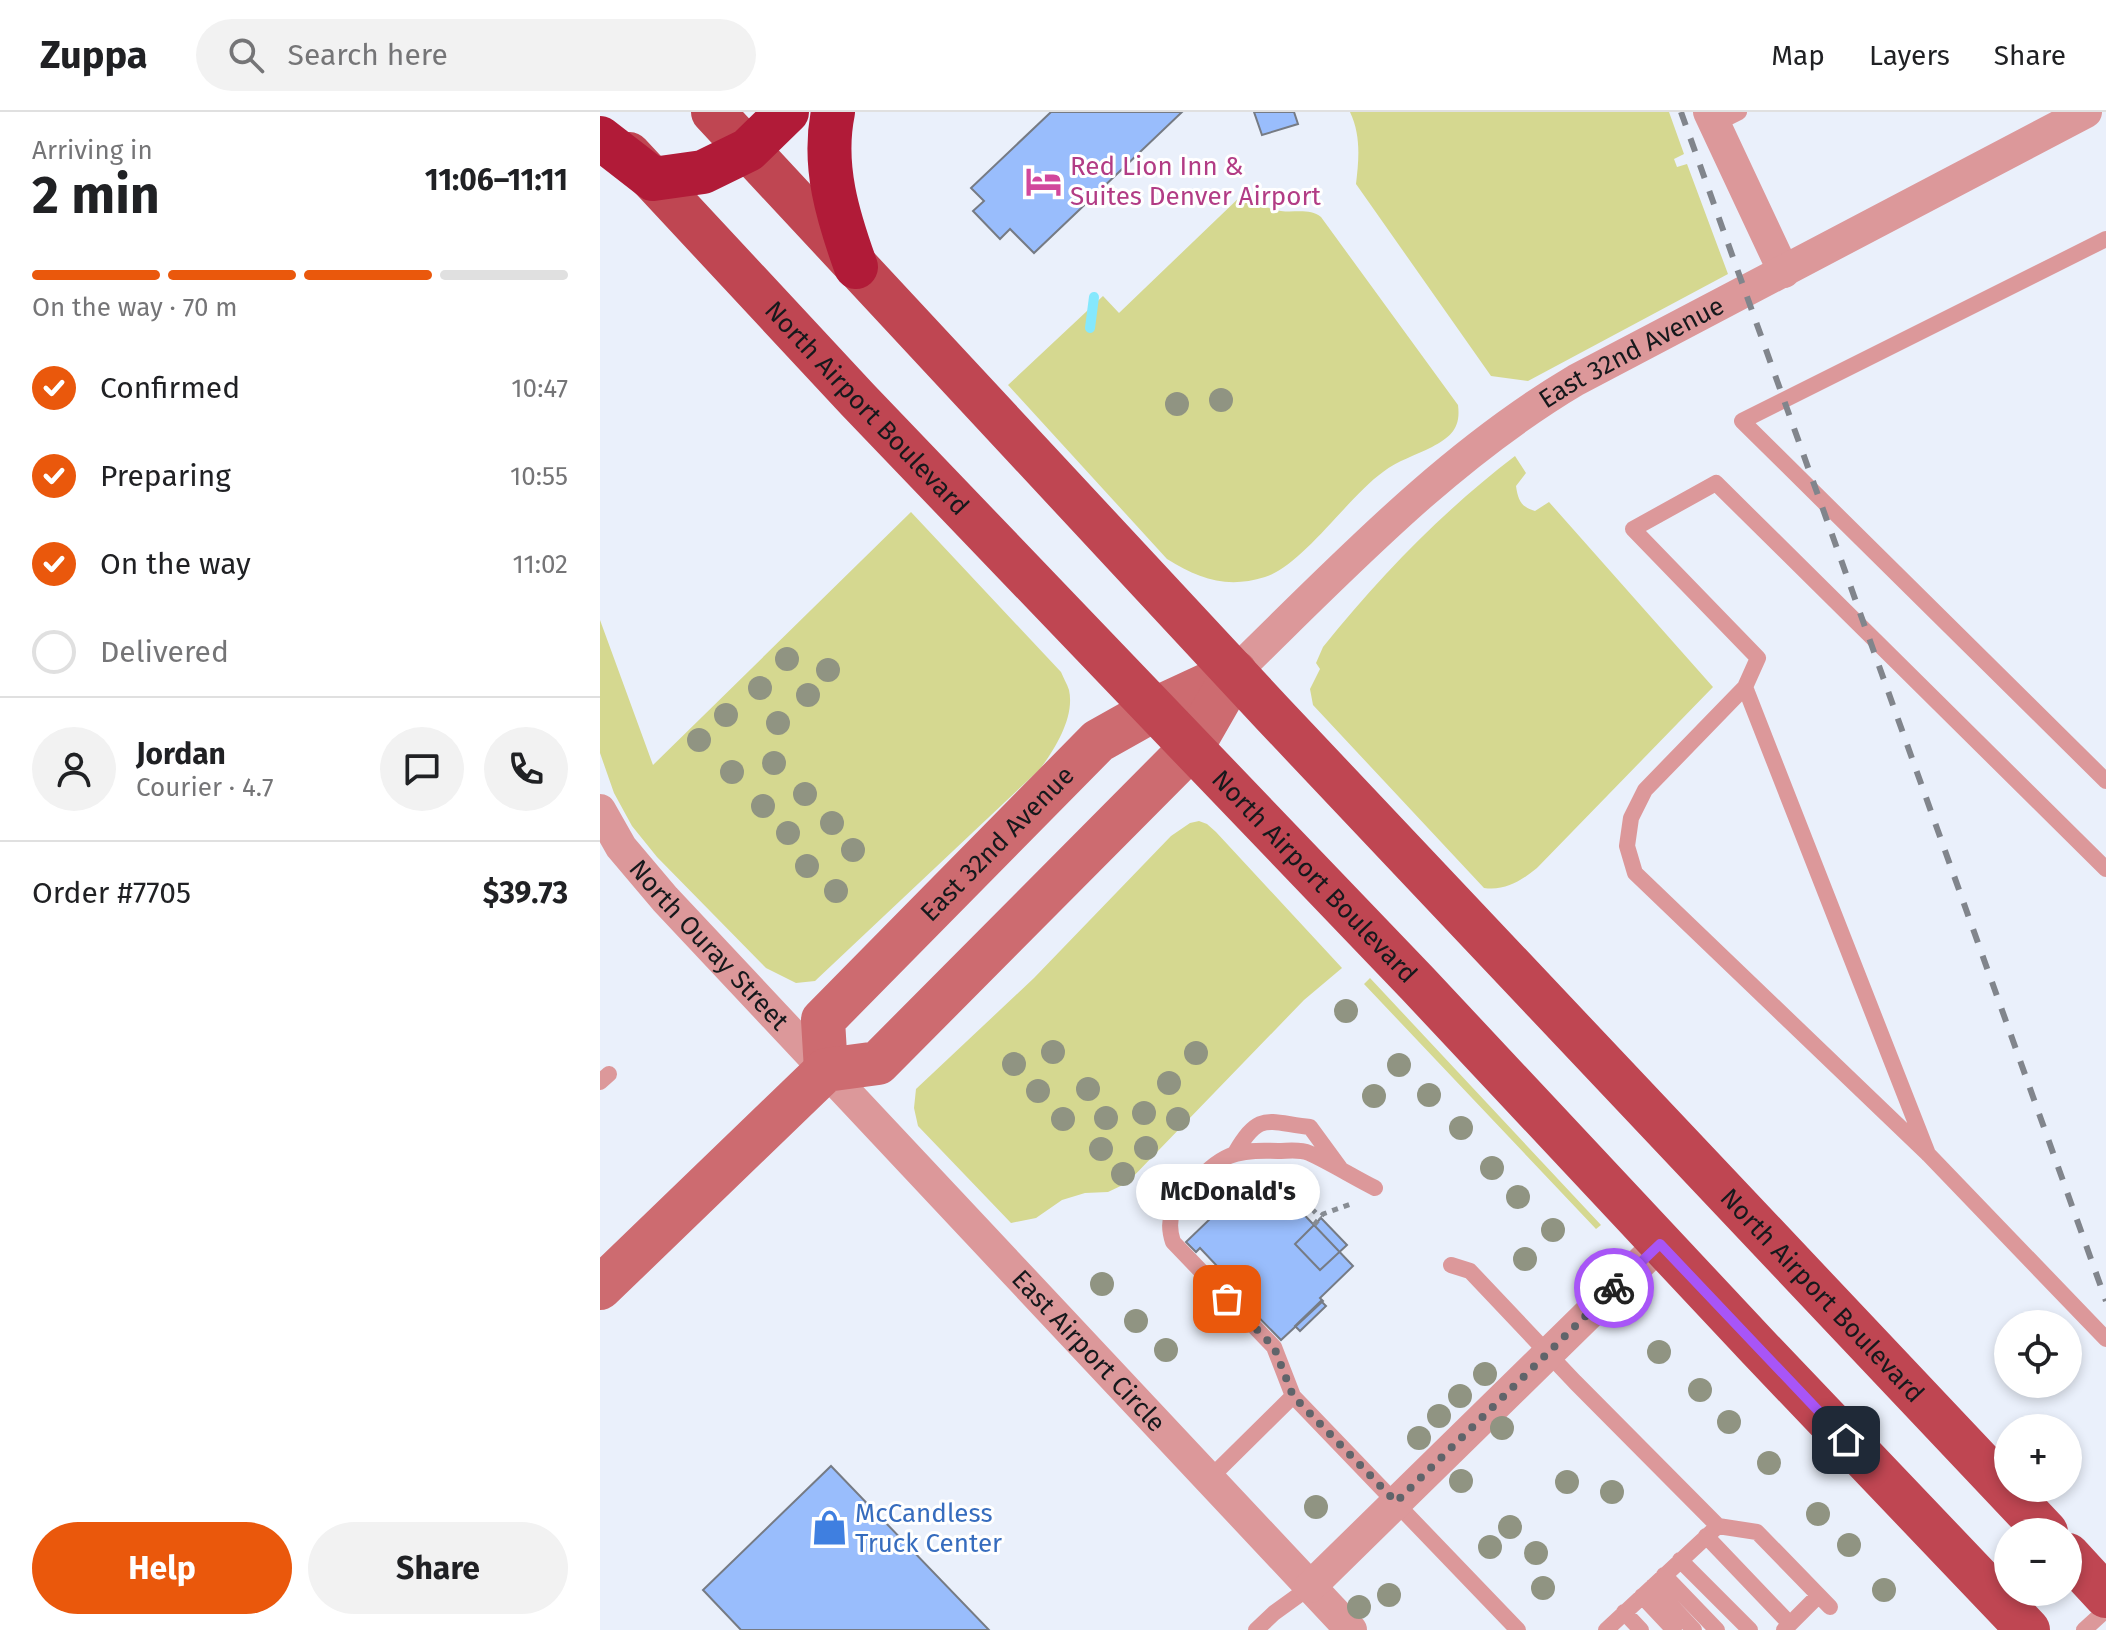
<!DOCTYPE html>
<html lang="en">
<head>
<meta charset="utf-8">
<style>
	:root { --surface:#fff; --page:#f2f2f2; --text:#202124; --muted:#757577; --line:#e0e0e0; --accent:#ea580c }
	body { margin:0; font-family:"Fira Sans",sans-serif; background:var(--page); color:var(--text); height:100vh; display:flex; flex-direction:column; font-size:30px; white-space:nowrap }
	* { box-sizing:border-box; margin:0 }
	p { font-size:26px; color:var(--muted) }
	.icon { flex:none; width:44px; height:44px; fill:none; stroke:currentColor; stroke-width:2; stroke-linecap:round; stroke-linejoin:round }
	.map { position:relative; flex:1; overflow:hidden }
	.sheet { display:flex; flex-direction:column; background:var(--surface); width:600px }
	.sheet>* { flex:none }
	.tools { position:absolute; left:1394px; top:1198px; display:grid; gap:16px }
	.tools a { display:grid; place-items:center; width:88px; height:88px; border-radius:50%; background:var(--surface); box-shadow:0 4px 12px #0003; font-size:40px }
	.pin { position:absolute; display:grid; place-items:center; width:68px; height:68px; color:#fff; margin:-34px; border-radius:16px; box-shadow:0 4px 12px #0006 }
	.courier { position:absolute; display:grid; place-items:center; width:80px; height:80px; margin:-40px; border:6px solid #a855f7; border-radius:50%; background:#fff; color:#222; box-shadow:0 2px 10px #0007 }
	.bubble { position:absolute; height:56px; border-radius:28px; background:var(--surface); box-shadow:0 4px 12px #0003; font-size:26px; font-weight:700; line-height:56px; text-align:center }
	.summary em { font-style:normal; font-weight:700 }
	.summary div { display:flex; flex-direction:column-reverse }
	.summary { display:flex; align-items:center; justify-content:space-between; height:136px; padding:0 32px }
	h1 { font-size:52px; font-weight:700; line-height:60px }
	.bar { display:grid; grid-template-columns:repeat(4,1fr); gap:12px 8px; align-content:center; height:96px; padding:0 32px }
	.bar i { height:10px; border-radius:6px; background:var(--line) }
	.bar .selected { background:var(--accent) }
	.bar p { grid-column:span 4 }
	.line { display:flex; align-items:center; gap:20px; padding:0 32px; border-top:2px solid var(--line) }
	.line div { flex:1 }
	.round { display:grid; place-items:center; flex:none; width:84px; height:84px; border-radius:42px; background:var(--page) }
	ol { padding:0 32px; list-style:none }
	li { display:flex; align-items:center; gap:24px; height:88px }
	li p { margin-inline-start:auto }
	li .icon { padding:8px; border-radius:50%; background:var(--accent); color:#fff; stroke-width:4 }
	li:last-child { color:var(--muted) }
	li i { width:44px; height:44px; border:4px solid var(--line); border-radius:50% }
	.primary-button { display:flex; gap:16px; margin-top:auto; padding:16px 32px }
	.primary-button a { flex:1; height:92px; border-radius:48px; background:var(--accent); color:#fff; font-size:32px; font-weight:700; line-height:92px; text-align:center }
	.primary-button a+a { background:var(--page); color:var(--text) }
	header { display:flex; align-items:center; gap:48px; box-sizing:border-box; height:112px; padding:0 40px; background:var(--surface); border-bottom:2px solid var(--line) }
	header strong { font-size:38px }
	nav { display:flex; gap:44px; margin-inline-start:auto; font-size:28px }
	.search { width:560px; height:72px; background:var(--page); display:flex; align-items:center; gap:20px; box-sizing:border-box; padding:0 28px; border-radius:44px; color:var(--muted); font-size:30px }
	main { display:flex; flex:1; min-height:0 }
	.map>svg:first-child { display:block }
	.green { fill:#d5d890 }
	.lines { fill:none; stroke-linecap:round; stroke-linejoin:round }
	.stream { stroke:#85e8fd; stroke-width:10 }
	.building { fill:#99bdfc; stroke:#767b84; stroke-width:2 }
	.path { stroke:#888d94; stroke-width:5; stroke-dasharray:6 6; stroke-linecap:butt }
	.lane { stroke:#dc989a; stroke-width:16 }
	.street { stroke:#dc989a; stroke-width:32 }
	.secondary { stroke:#cd6b70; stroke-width:44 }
	.primary { stroke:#bf4652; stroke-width:44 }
	.highway { stroke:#b11b38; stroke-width:44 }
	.rail { stroke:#81858c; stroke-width:6; stroke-dasharray:14 14; stroke-linecap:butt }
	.tree { fill:#909482 }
	.done { stroke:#60646a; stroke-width:8; stroke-dasharray:0 14.4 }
	.route { stroke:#a855f7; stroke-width:10 }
	.labels { text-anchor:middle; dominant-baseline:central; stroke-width:6; stroke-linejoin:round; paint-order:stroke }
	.hotel-label { font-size:26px; fill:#b23c85; stroke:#fff; text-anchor:start }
	.street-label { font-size:26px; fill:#16191c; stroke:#fff }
	.shop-label { font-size:26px; fill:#366cbe; stroke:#fff; text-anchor:start }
</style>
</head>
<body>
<header>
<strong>Zuppa</strong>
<div class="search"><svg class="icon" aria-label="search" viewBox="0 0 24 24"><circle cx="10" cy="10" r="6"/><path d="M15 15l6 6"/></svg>Search here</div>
<nav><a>Map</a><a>Layers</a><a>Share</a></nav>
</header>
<main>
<section class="sheet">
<div class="summary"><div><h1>2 min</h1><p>Arriving in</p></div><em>11:06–11:11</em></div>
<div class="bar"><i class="selected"></i><i class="selected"></i><i class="selected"></i><i></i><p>On the way · 70 m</p></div>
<ol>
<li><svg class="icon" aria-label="check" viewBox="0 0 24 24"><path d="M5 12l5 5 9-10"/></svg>Confirmed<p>10:47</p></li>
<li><svg class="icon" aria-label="check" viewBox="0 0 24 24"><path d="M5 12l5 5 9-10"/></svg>Preparing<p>10:55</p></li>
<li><svg class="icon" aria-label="check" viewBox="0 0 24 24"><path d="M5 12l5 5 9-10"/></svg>On the way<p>11:02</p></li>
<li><i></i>Delivered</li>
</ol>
<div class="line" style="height:144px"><a class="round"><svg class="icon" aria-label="person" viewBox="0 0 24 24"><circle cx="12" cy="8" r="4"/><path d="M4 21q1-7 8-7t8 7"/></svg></a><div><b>Jordan</b><p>Courier · 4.7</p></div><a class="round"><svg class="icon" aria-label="chat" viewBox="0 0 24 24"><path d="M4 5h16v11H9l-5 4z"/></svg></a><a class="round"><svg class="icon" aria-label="phone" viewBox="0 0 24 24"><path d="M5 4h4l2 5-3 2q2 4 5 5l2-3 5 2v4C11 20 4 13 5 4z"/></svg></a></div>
<div class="line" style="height:104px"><div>Order #7705</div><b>$39.73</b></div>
<div class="primary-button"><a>Help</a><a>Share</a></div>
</section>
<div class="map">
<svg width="1506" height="1518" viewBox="0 0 1506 1518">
	<rect width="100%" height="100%" fill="#eaf0fb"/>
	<path class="green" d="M750,0H1069L1084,42L1074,47L1077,55L1087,52L1128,162L928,269L891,264L756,72C759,47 761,23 750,0Z
		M644,81C656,90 666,97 681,99C694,101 710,96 721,105L858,293C861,316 851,325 832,335C816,343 797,349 783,360C749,384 702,454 665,465C627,477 599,467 567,447L408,273L503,184L519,201Z
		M915,344L926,361L916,374C918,388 921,395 935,399L949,390L1113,575L937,756C921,769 905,779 884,776L713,593L710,577L720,557L716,551L723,535C781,463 842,400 915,344Z
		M311,400L461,560C463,565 467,572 469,578C475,605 455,637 440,657L215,869L196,871L166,856L57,745L32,714L14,681L0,641V508L53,653Z
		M599,709L607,712L616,720L742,856L704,888L527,1071L508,1080L485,1081L462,1088L436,1106L411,1111L318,1014L314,996L316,977L434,866L571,724L590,711Z
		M770,866L1001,1113L996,1117L764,872Z"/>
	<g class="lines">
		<path class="stream" d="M490,216L494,185"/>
	</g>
	<path class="building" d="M451,0H582L434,141L410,117L400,127L373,99L384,89L371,76Z
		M654,0H694L698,12L662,23Z
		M629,1063L641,1075L647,1069L659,1081L672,1069L753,1154L720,1186L723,1189L681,1228L631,1177L635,1173L600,1136L596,1140L586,1130L611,1106L598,1092Z
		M721,1106L747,1133L720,1158L695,1132Z
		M721,1189L726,1194L700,1219L695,1214Z
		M231,1354L389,1518H141L103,1478Z"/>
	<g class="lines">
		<path class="path" d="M686,1071L721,1106
			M714,1113L723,1102L754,1091"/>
		<path class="lane" d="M1115,12L1139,0
			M1506,127L1142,309L1506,669
			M1145,575L1045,678L1031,706L1027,734L1035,761L1328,1042L1506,1227
			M0,970L9,962
			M635,1041C660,999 666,1010 710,1015L740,1056
			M1328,1042L1145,575L1158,546L1033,417L1116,371L1506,757
			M851,1153L870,1159L975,1270L1118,1414L1157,1420L1230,1495
			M693,1284L674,1235L573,1130C565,1106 574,1092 591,1075C622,1043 632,1037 678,1039C688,1039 700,1037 709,1041C731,1051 753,1065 775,1076
			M609,1367L693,1284L918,1518
			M1106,1424L1190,1512
			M1080,1448L1150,1518
			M1064,1463L1117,1518
			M1053,1474L1094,1518
			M1042,1484L1074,1518
			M1024,1500L1041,1518
			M656,1518L674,1501L710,1475
			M1006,1518L1118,1414
			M1184,1518L1218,1484
			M1484,1518L1506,1498"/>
		<g class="street">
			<path d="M1109,0L1184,160"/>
			<path id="s1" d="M635,560C742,456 846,345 976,268L1486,0"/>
			<path id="s2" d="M0,698L21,735L65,787L751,1518"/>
			<path d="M710,1475L1060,1132"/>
		</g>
		<g class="secondary">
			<path id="s3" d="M226,958L223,908L498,629L555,597L635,560"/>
			<path d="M0,1176L226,958L278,951L592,635L635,560"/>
		</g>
		<g class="primary">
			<path id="s4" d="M113,0L673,602L1446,1420"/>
			<path id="s5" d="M29,42L258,288L817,871L1159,1236L1428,1518"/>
			<path d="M1468,1443L1506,1484"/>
		</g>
		<path class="highway" d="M233,0C222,54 238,105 256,155
			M0,26L53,67L103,60L148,38L187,0"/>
		<path class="rail" d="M1081,0L1506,1189"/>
	</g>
	<g class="tree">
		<circle cx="621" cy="288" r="12"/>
		<circle cx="577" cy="292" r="12"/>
		<circle cx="187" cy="547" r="12"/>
		<circle cx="228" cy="558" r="12"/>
		<circle cx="160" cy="576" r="12"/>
		<circle cx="208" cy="583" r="12"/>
		<circle cx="126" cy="603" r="12"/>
		<circle cx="178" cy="611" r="12"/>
		<circle cx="99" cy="628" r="12"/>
		<circle cx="174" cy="651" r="12"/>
		<circle cx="132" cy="660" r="12"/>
		<circle cx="205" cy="682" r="12"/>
		<circle cx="163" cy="694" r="12"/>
		<circle cx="232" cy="711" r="12"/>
		<circle cx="188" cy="721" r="12"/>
		<circle cx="253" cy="738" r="12"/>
		<circle cx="207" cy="754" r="12"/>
		<circle cx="236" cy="779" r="12"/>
		<circle cx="746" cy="899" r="12"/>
		<circle cx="453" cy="940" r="12"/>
		<circle cx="596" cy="941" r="12"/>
		<circle cx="414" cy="952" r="12"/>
		<circle cx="799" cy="953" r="12"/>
		<circle cx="569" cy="971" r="12"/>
		<circle cx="488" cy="977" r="12"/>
		<circle cx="438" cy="979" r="12"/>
		<circle cx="829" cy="983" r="12"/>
		<circle cx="774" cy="984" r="12"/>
		<circle cx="544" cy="1001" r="12"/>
		<circle cx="506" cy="1006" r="12"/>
		<circle cx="463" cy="1007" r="12"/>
		<circle cx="578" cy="1007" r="12"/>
		<circle cx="861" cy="1016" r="12"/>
		<circle cx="546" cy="1036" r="12"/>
		<circle cx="501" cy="1037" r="12"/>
		<circle cx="892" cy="1056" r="12"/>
		<circle cx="523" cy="1062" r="12"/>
		<circle cx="918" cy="1085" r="12"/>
		<circle cx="953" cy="1118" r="12"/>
		<circle cx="925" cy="1147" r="12"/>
		<circle cx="502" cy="1172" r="12"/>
		<circle cx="536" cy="1209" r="12"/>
		<circle cx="566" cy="1238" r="12"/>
		<circle cx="1059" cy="1240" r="12"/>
		<circle cx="885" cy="1262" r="12"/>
		<circle cx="1100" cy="1278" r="12"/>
		<circle cx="860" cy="1284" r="12"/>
		<circle cx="839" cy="1304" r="12"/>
		<circle cx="1129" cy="1310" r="12"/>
		<circle cx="902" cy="1316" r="12"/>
		<circle cx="819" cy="1326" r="12"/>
		<circle cx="1169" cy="1351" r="12"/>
		<circle cx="861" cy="1369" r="12"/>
		<circle cx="967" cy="1370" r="12"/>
		<circle cx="1012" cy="1380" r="12"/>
		<circle cx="716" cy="1395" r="12"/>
		<circle cx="1218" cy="1402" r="12"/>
		<circle cx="910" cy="1415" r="12"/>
		<circle cx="1249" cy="1433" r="12"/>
		<circle cx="890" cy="1435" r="12"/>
		<circle cx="936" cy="1441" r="12"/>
		<circle cx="943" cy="1476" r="12"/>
		<circle cx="1284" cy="1478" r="12"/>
		<circle cx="789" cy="1483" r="12"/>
		<circle cx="759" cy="1495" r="12"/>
	</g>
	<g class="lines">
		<path class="done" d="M627,1187L674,1235L693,1284L796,1390L1014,1176"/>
		<path class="route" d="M1014,1176L1060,1132L1246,1328"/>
	</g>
	<defs>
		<symbol id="hotel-bare" viewBox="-9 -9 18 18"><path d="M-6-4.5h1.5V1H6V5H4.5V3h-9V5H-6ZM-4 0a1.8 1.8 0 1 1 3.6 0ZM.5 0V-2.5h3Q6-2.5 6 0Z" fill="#d1479c" stroke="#fff" stroke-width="2.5" paint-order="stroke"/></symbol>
		<symbol id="shop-bare" viewBox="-9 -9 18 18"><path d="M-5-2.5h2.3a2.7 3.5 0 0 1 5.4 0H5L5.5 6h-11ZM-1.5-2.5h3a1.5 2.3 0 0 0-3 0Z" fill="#3f7fe0" stroke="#fff" stroke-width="2.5" paint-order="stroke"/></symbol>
	</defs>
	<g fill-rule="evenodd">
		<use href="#hotel-bare" x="418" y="44" width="51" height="51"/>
		<use href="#shop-bare" x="204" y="1390" width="51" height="51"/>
	</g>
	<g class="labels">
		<g class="hotel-label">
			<text x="470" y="54">Red Lion Inn &amp;<tspan x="470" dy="30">Suites Denver Airport</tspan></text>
		</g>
		<g class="street-label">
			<text stroke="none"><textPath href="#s1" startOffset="512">East 32nd Avenue</textPath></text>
			<text stroke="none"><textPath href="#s5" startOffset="348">North Airport Boulevard</textPath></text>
			<text stroke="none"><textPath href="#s3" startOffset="298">East 32nd Avenue</textPath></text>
			<text stroke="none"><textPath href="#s5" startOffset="996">North Airport Boulevard</textPath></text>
			<text stroke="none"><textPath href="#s2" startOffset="174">North Ouray Street</textPath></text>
			<text stroke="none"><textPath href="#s4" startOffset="1622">North Airport Boulevard</textPath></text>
			<text stroke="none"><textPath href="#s2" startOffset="730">East Airport Circle</textPath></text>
		</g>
		<g class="shop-label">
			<text x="255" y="1401">McCandless<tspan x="255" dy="30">Truck Center</tspan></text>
		</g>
	</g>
</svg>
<div class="tools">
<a><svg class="icon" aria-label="locate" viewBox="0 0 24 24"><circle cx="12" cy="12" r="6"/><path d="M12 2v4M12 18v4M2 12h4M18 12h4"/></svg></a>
<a>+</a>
<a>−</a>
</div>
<div class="pin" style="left:627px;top:1187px;background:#ea580c"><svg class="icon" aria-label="bag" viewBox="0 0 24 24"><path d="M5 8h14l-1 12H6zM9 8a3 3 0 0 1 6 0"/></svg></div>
<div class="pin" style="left:1246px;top:1328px;background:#1f2937"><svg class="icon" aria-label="home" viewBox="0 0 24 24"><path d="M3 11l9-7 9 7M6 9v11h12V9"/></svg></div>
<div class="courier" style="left:1014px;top:1176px"><svg class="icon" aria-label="bike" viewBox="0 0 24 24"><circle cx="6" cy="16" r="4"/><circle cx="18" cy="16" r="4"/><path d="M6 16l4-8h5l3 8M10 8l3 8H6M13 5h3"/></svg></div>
<div class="bubble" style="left:536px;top:1052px;width:184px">McDonald's</div>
</div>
</main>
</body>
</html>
